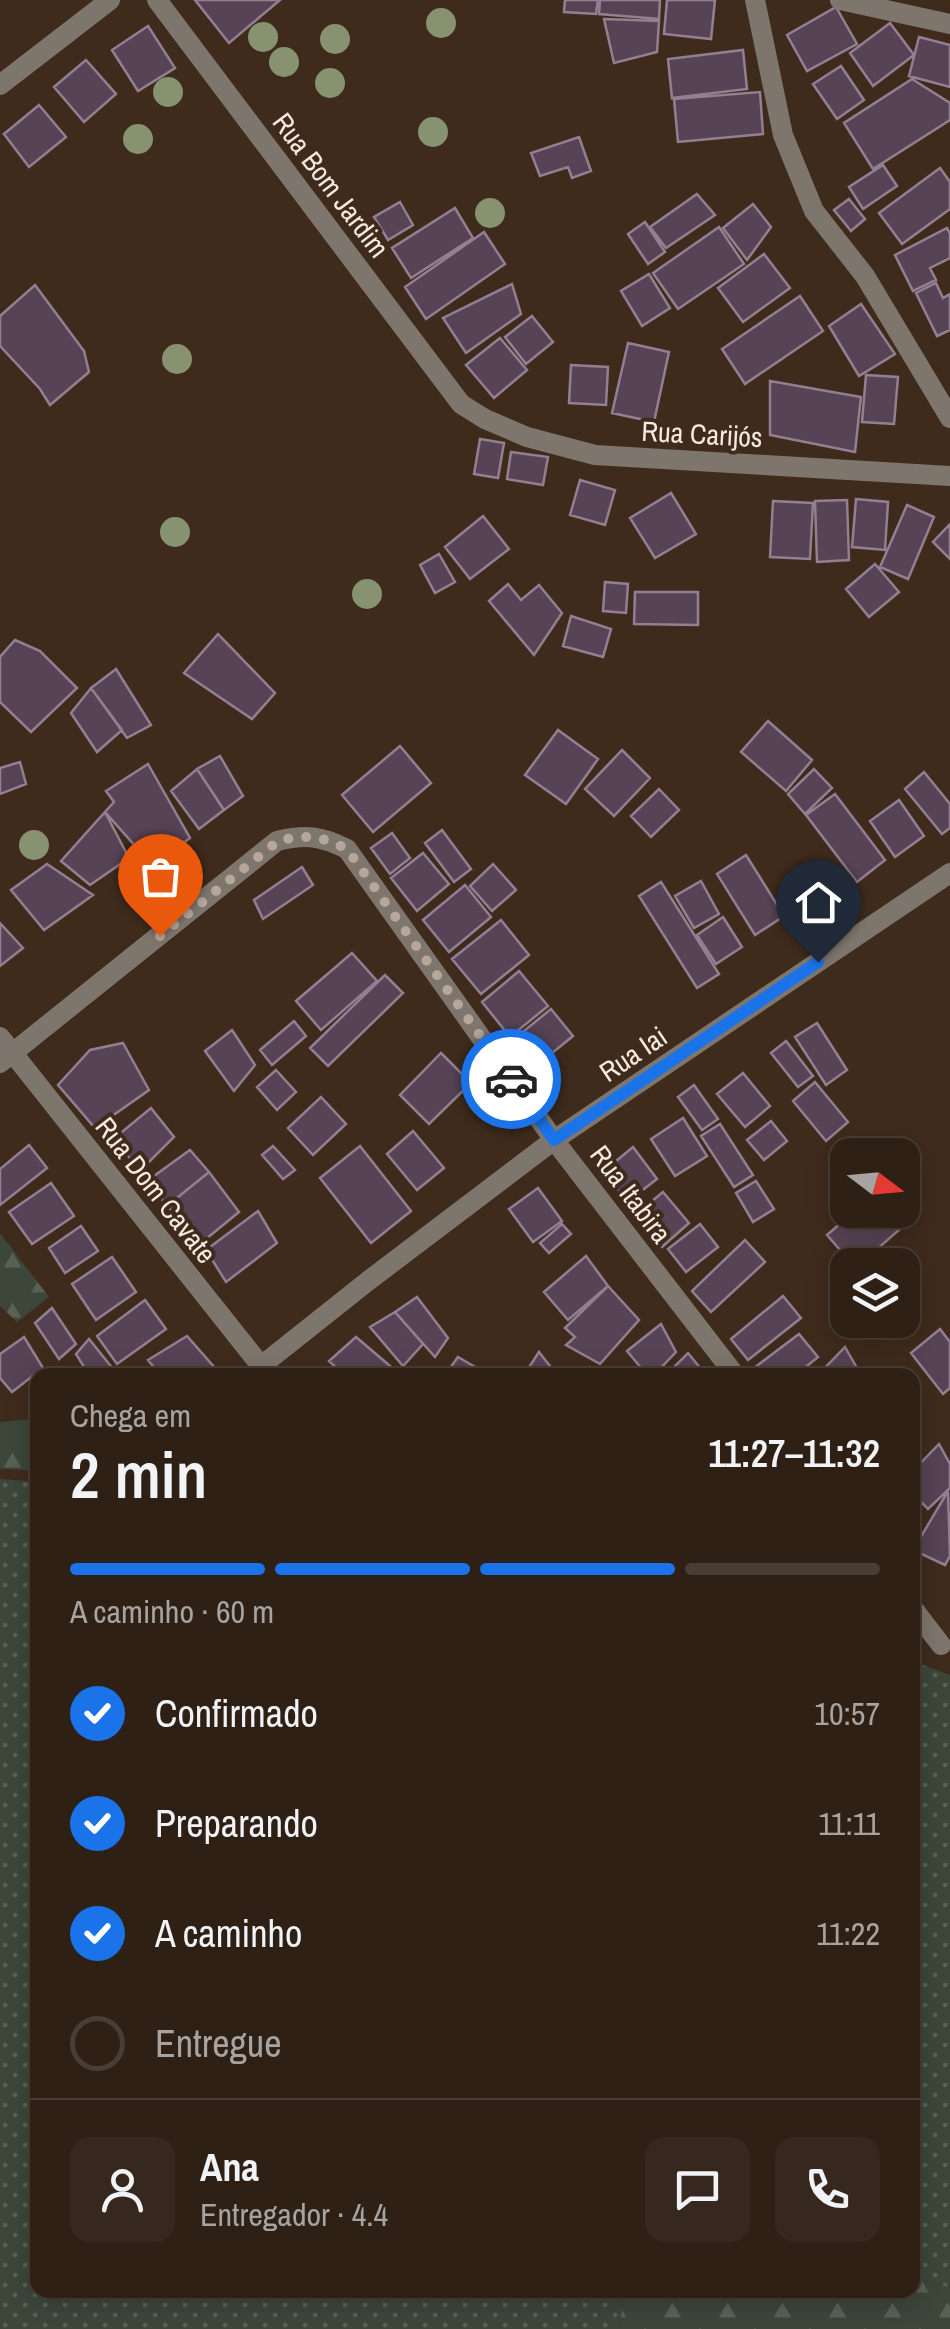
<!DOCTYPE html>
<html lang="pt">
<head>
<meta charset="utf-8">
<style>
	:root { --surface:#2e2015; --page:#36281e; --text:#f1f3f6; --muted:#a7a3a0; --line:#493e34; --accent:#1a73e8 }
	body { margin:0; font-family:"Archivo Narrow",sans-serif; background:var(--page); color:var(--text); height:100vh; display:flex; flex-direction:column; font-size:38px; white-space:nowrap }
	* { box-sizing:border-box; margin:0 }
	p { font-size:32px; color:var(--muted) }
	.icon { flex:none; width:55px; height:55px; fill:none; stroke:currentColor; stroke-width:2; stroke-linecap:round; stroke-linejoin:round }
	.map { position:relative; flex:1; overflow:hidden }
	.panel { position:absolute; left:30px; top:1368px; width:890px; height:930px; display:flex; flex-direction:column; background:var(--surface); border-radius:20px; box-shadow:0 5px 25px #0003,0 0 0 2px var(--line) }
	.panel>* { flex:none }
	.needle { width:65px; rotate:106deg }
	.tools { position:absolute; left:830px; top:1138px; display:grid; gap:20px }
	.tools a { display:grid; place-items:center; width:90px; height:90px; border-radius:20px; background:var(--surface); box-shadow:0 5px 25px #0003,0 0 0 2px var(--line); font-size:50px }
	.pin { position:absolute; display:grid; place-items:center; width:85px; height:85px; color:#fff; margin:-102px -42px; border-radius:50% 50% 50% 0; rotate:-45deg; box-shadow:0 0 10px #0007 }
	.pin .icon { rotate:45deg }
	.courier { position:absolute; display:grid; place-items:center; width:100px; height:100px; margin:-50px; border:8px solid #1a73e8; border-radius:50%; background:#fff; color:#222; box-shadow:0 2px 12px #0007 }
	.overview em { font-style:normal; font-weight:600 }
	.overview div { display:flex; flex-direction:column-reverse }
	.overview { display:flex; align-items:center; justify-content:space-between; height:170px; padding:0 40px }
	h1 { font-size:65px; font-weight:600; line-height:75px }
	.bar { display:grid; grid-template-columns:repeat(4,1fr); gap:15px 10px; align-content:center; height:120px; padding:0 40px }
	.bar i { height:12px; border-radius:8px; background:var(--line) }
	.bar .active { background:var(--accent) }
	.bar p { grid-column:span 4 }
	.line { display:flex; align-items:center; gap:25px; padding:0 40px; border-top:2px solid var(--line) }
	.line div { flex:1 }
	.round { display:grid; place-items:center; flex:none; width:105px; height:105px; border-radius:20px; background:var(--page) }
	ol { padding:0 40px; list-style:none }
	li { display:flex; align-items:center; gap:30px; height:110px }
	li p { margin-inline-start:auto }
	li .icon { padding:10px; border-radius:50%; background:var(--accent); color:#fff; stroke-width:4 }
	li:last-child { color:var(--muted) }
	li i { width:55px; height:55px; border:5px solid var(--line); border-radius:50% }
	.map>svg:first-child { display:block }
	.grass { fill:url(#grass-dots) }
	.forest { fill:url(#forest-firs) }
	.building { fill:#564355; stroke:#947f92; stroke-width:2.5 }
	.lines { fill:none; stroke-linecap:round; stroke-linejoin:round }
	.street { stroke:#7e766d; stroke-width:20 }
	.tree { fill:#879271 }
	.done { stroke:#b6a69b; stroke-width:10; stroke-dasharray:0 18 }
	.route { stroke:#1a73e8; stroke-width:12 }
	.labels { text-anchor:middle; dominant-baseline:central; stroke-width:8; stroke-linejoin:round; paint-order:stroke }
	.street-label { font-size:28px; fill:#f6e9df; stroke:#3e2b1c }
</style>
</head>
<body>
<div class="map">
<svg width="950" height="2329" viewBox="0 0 950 2329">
	<defs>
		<pattern id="grass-dots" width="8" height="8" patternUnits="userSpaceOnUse" patternTransform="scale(2.5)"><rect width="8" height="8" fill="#3c4639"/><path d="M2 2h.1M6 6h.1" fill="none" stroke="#596155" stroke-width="1.8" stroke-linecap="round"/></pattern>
		<pattern id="forest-firs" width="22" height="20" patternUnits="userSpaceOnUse" patternTransform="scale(2.5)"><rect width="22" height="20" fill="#3c4639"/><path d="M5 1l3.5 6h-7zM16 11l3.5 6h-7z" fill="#596155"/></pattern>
	</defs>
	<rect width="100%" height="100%" fill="#3e2b1c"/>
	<path class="grass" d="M0,1479L38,1482V2290H625L619,2329H0Z
		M912,1661L950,1675V2288L913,2277Z"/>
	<path class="forest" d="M0,1233L49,1297L17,1322L0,1306Z
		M34,1419L37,1425V1477L27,1470L0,1469V1422Z
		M913,2277L950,2288V2329H619L625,2290H912Z"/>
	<path class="building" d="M195,0H280L229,43Z
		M565,0H598L596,14L564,12Z
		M600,0H660L659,19L599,14Z
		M667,0H715L711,39L664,34Z
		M836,7L857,44L807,71L787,35Z
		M604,19L659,21L657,52L614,63Z
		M890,23L914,55L873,86L850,53Z
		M148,26L175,68L138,91L112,50Z
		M919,37L950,45V87L909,76Z
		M743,50L747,89L672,98L668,59Z
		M86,60L116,94L84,122L54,87Z
		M841,66L864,100L837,119L813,84Z
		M912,79L950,103V120L873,169L844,123Z
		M760,92L763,134L678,142L674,99Z
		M39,105L66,137L29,167L4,134Z
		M579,137L591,171L572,178L568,167L540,176L531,153Z
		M883,165L897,186L863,209L849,187Z
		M940,168L950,182V209L902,244L879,213Z
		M697,194L715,215L666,248L650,227Z
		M849,199L865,219L851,231L834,210Z
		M400,202L413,225L388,240L374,217Z
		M753,204L771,227L747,260L723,228Z
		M455,208L473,238L411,278L392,248Z
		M645,222L665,252L648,264L628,234Z
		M719,227L744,264L678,309L653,273Z
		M947,228L950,234V258L930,268L936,280L913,291L895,255Z
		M484,232L505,264L426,319L405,287Z
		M764,254L790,288L743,322L718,288Z
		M649,274L670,308L642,326L621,291Z
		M936,283L943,298L950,294V330L937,336L916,293Z
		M512,284L521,314L466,353L443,318Z
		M35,285L84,351L89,372L50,405L40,389L0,346V316Z
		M800,296L823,331L745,384L722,349Z
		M861,304L895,354L859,376L829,326Z
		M532,316L553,342L526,364L505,337Z
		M500,338L527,370L494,398L466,365Z
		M628,343L669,352L654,422L612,413Z
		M571,365L608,367L606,405L569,403Z
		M866,375L898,377L894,424L862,422Z
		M770,381L861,397L855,452L770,435Z
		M480,439L504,443L498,478L474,474Z
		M511,452L548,457L543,485L507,479Z
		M580,480L615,490L605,525L570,515Z
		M671,493L696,534L655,558L630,518Z
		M856,499L888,502L885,550L852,547Z
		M847,500L849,560L817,562L815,501Z
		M773,501L813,503L810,559L770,557Z
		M907,505L934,517L908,579L880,567Z
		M483,516L509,549L470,579L445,547Z
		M950,524V559L933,542Z
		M439,554L455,582L435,593L420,565Z
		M875,564L899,592L869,617L846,589Z
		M605,582L628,584L626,613L603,611Z
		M508,584L521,600L539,585L562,613L534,655L489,601Z
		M635,592H698V625L634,624Z
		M571,616L611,629L603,657L563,646Z
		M218,634L275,693L252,719L184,673Z
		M15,640L40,651L77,688L31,732L0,702V657Z
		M116,669L151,725L127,738L91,688Z
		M91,688L122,730L97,752L71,713Z
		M768,721L812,760L786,791L741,752Z
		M558,730L598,759L566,804L525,775Z
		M400,746L431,783L373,832L342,795Z
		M622,750L650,778L614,816L585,789Z
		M220,756L243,796L224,810L197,769Z
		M20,762L26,784L0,794V768Z
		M148,764L190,838L153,866L105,812L114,802L106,791Z
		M197,769L224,810L199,829L171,791Z
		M814,769L832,788L805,814L788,794Z
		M924,772L950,804V828L942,834L905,789Z
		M659,789L679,810L651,837L631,816Z
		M835,794L885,860L857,882L806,815Z
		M899,800L924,836L895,857L870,821Z
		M105,812L129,858L90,885L61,861Z
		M442,830L471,869L454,882L425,843Z
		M392,833L410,858L390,874L371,848Z
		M423,853L449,884L417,911L391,878Z
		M746,855L784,916L755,935L717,874Z
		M47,864L93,895L44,930L11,890Z
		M493,864L516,890L492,911L470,886Z
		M302,867L313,885L263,919L254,900Z
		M701,881L719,914L694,928L675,896Z
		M661,882L719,974L697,988L639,896Z
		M465,885L491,917L449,952L423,920Z
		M723,917L742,947L716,964L697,935Z
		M501,920L529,955L481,994L452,959Z
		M0,923L23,948L0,966Z
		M352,953L377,981L321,1030L296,1001Z
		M519,971L548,1006L510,1037L482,1002Z
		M385,975L403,993L328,1066L310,1048Z
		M551,1009L573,1036L535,1067L513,1040Z
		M294,1021L306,1036L272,1065L260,1050Z
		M817,1023L847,1070L826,1085L795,1037Z
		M232,1030L255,1065L234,1091L205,1051Z
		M786,1041L813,1076L798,1087L771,1053Z
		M123,1043L149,1090L95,1128L58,1085L90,1050Z
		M441,1053L471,1083L429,1124L400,1095Z
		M276,1070L296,1092L277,1110L257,1087Z
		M743,1073L770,1106L745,1127L717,1094Z
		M815,1082L848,1122L826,1141L793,1101Z
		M694,1085L718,1119L702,1130L678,1097Z
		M321,1097L346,1124L313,1155L288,1128Z
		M151,1108L174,1137L138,1173L117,1136Z
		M683,1118L707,1156L675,1176L651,1139Z
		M771,1121L787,1141L764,1160L747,1140Z
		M720,1124L753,1175L734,1187L701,1136Z
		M413,1131L444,1168L417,1190L387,1154Z
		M29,1145L47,1168L0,1205V1169Z
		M273,1146L295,1170L283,1179L262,1155Z
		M360,1146L411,1211L371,1243L320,1178Z
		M633,1147L657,1179L627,1202L604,1171Z
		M190,1150L209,1172L167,1206L147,1181Z
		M209,1172L239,1212L201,1243L167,1206Z
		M756,1181L774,1209L753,1222L736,1193Z
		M51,1183L74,1216L32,1244L9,1212Z
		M538,1188L562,1221L533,1242L509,1209Z
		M663,1192L689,1223L662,1247L635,1215Z
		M856,1210H881L899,1230L859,1265H853L827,1235Z
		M258,1211L277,1243L226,1282L206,1250Z
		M562,1224L571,1234L549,1253L540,1243Z
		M700,1224L718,1247L686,1272L668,1249Z
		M81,1226L98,1251L65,1273L49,1248Z
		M745,1240L765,1262L711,1312L692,1291Z
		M586,1256L608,1286L568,1320L544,1292Z
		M112,1257L136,1292L96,1320L72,1284Z
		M608,1286L639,1320L600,1364L566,1345L575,1337L565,1328Z
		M783,1296L801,1318L748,1360L731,1339Z
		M417,1297L448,1338L435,1357L395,1312Z
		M145,1300L166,1329L117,1364L97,1336Z
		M52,1308L76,1344L59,1359L35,1323Z
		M395,1312L423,1344L403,1366L370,1327Z
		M661,1324L676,1352L654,1375H647L627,1351Z
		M940,1329L950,1342V1388L943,1394L911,1353Z
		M799,1334L818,1357L796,1375H753L750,1371Z
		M187,1336L215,1368L207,1375H160L148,1360Z
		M24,1337L43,1368L12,1392L0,1378V1354Z
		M356,1337L396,1371L393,1375H344L329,1361Z
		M89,1339L118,1375H89L76,1354Z
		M845,1347L861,1375H818Z
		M539,1352L557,1375H524Z
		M688,1353L706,1375H666Z
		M458,1357L489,1375H445Z
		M939,1444L950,1464V1488L928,1509L912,1493V1472Z
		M948,1491L950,1556L945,1565L913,1550Z"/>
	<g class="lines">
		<path class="street" d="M157,0L461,404L485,419L527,437L595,455L950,476
			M755,0L783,135L814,211L865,276L950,418
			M840,0L950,24
			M0,85L110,0
			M0,1037L261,1366L270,1374
			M0,1063L277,841C306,834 321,836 347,849L554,1140L735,1375
			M261,1366L368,1281L554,1140L950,873
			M912,1607L941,1645"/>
	</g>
	<g class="tree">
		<circle cx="441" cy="23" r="15"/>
		<circle cx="263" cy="37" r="15"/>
		<circle cx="335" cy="39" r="15"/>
		<circle cx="284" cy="62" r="15"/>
		<circle cx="330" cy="83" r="15"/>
		<circle cx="168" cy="92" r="15"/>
		<circle cx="433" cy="132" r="15"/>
		<circle cx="138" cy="139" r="15"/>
		<circle cx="490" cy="213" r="15"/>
		<circle cx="177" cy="359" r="15"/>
		<circle cx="175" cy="532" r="15"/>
		<circle cx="367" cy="594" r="15"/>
		<circle cx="34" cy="845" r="15"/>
	</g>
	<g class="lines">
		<path class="done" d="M160,936L278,841C306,834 321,836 347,849L511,1079"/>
		<path class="route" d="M511,1079L554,1140L818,962"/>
	</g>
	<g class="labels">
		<g class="street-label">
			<text transform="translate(331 185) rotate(53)">Rua Bom Jardim</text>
			<text transform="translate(702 434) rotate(3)">Rua Carijós</text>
			<text transform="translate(633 1054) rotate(-34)">Rua Iai</text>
			<text transform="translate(156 1190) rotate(52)">Rua Dom Cavate</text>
			<text transform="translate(631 1194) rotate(53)">Rua Itabira</text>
		</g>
	</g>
</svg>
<div class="tools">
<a><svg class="needle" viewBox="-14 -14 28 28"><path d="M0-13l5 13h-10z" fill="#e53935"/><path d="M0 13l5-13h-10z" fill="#a7a3a0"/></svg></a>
<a><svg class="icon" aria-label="layers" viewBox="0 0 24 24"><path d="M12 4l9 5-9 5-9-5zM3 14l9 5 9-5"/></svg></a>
</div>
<div class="pin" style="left:160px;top:936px;background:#ea580c"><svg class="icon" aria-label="bag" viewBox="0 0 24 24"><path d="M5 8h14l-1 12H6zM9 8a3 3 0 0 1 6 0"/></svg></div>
<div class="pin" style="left:818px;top:962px;background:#1f2937"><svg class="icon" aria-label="home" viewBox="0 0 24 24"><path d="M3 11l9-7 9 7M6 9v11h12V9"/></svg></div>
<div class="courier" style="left:511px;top:1079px"><svg class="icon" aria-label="car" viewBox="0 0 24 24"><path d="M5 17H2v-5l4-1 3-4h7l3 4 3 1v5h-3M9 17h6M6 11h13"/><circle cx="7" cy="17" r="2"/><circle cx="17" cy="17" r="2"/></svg></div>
<section class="panel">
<div class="overview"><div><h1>2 min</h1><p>Chega em</p></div><em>11:27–11:32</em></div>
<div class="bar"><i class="active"></i><i class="active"></i><i class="active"></i><i></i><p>A caminho · 60 m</p></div>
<ol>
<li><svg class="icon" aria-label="check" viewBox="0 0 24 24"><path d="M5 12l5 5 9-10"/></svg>Confirmado<p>10:57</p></li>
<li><svg class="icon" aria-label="check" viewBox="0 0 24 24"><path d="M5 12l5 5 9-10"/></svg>Preparando<p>11:11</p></li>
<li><svg class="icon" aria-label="check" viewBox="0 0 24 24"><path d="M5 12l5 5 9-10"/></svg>A caminho<p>11:22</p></li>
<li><i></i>Entregue</li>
</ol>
<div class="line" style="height:180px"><a class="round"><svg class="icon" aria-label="person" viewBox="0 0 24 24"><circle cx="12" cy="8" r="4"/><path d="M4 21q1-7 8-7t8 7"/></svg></a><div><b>Ana</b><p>Entregador · 4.4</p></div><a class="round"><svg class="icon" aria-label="chat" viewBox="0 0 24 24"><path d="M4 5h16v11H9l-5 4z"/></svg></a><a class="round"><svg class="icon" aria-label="phone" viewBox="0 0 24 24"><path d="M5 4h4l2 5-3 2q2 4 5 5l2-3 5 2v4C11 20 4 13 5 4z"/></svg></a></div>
</section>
</div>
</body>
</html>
